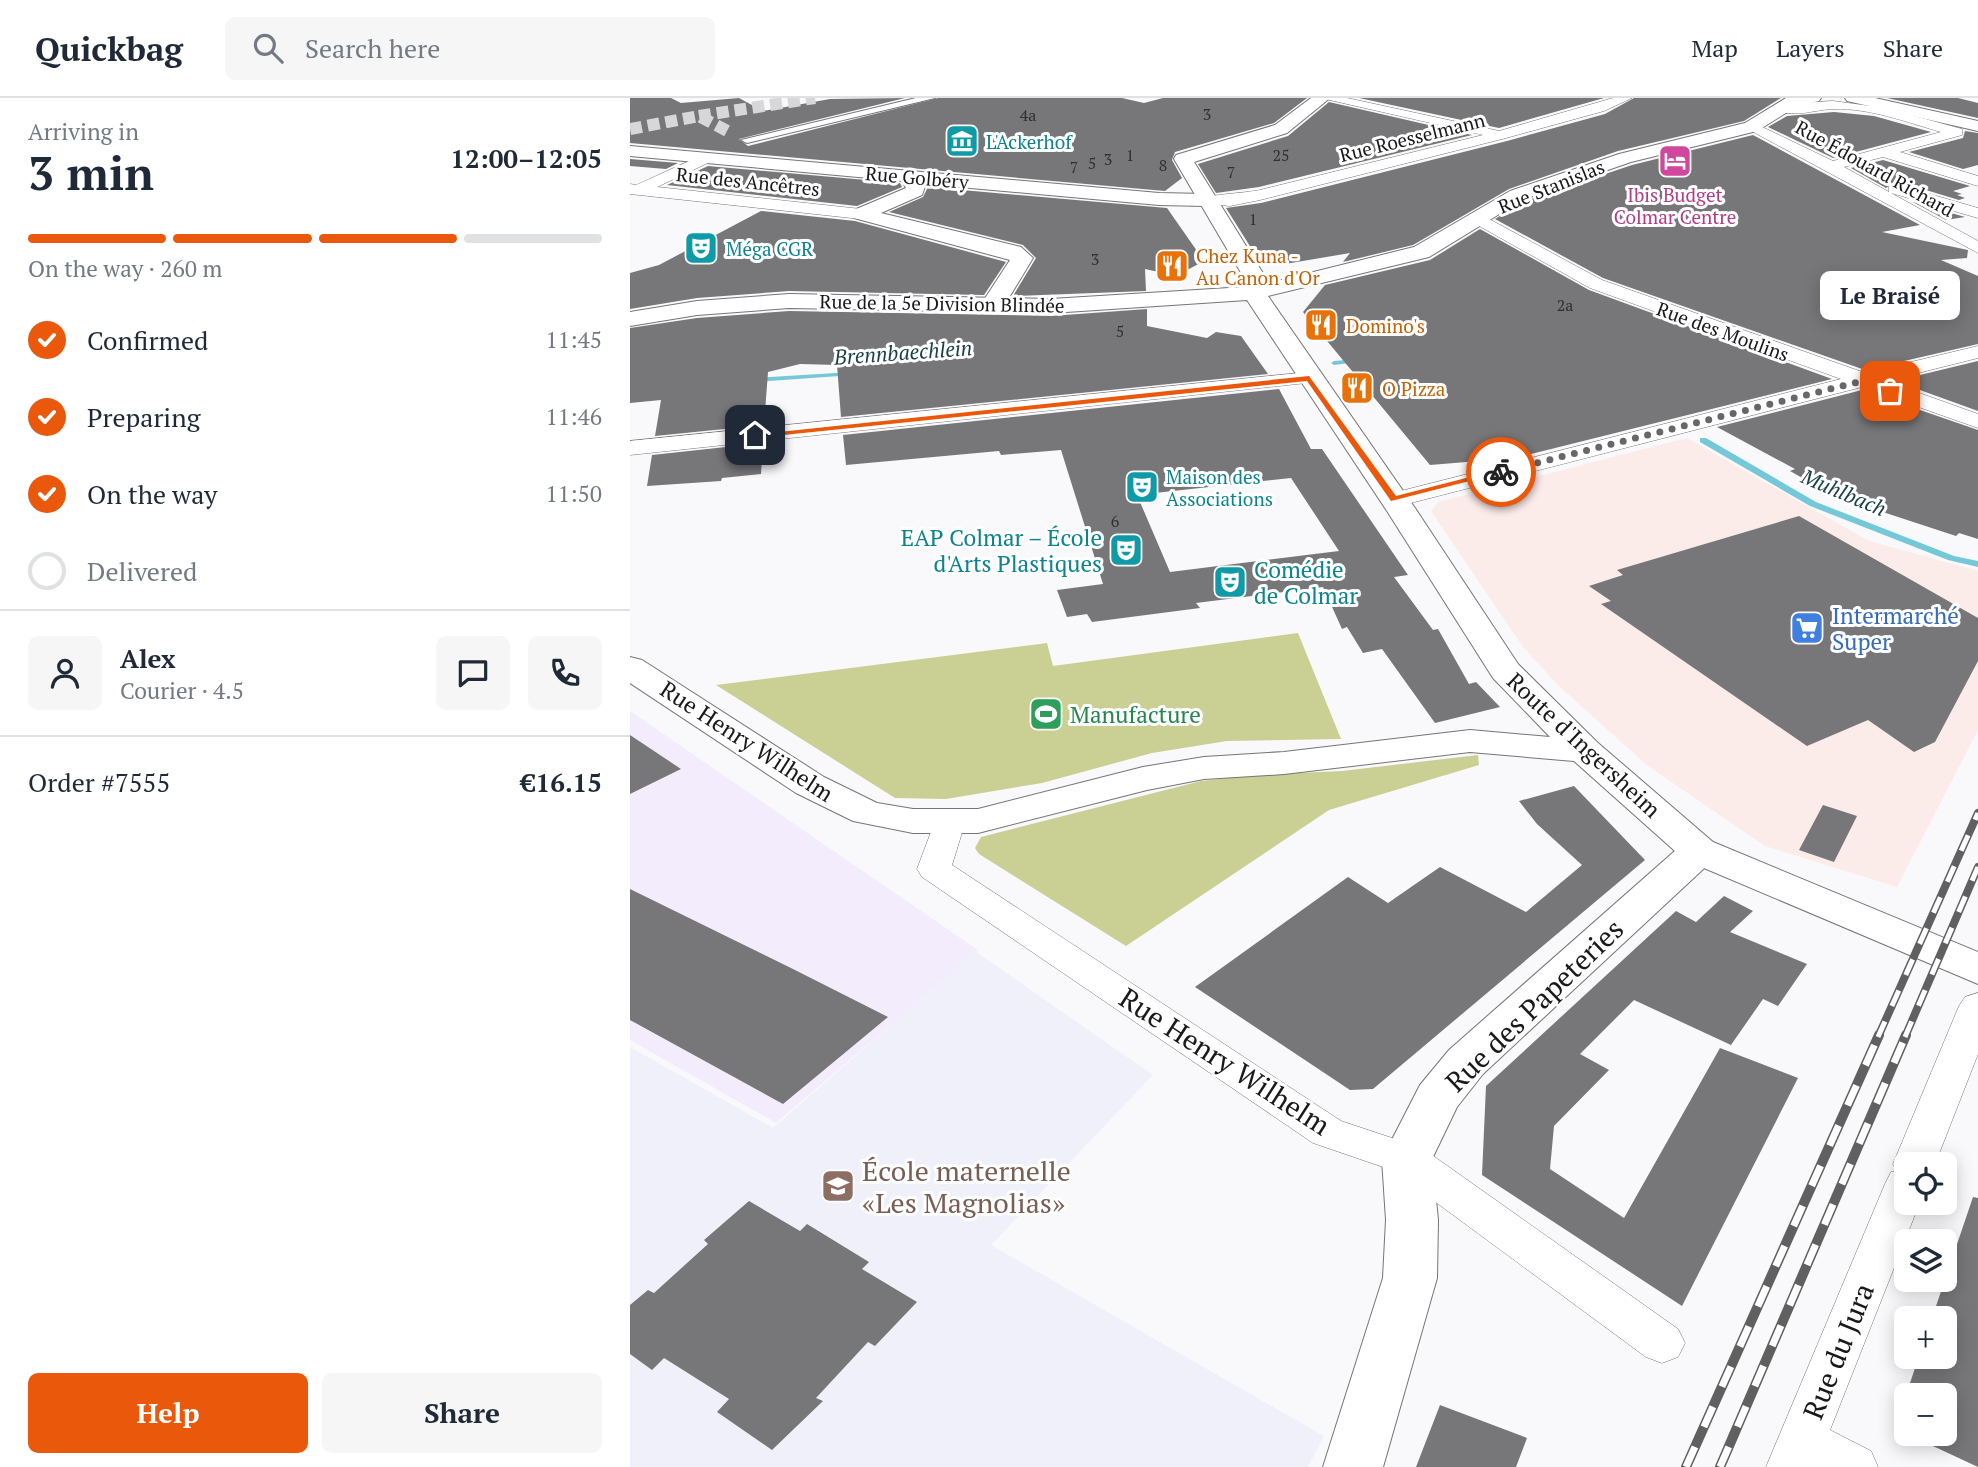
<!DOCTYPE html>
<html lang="en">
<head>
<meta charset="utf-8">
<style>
	:root { --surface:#fff; --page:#f6f6f7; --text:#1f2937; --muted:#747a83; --line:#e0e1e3; --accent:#ea580c }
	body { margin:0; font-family:"PT Serif",serif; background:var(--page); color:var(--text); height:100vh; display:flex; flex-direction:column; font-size:26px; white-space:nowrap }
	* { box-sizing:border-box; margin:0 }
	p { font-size:23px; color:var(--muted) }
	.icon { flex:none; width:38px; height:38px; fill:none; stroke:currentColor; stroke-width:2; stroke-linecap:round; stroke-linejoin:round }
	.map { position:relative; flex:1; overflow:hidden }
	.drawer { display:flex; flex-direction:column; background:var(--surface); width:630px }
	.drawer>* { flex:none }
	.buttons { position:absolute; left:1264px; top:1054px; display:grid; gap:14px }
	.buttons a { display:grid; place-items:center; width:63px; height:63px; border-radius:10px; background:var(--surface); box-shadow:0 4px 18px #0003; font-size:35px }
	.pin { position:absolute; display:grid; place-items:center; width:60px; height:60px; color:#fff; margin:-30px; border-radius:14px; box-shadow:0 4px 10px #0006 }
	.courier { position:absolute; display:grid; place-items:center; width:70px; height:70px; margin:-35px; border:5px solid #ea580c; border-radius:50%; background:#fff; color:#222; box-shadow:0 2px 9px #0007 }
	.bubble { position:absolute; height:49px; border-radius:10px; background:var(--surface); box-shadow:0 4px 18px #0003; font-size:23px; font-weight:800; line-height:49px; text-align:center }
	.summary em { font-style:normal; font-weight:800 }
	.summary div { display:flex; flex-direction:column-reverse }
	.summary { display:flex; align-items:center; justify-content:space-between; height:119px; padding:0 28px }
	h1 { font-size:46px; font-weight:800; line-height:52px }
	.bar { display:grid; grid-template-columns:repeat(4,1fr); gap:10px 7px; align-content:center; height:84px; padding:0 28px }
	.bar i { height:9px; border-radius:5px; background:var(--line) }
	.bar .active { background:var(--accent) }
	.bar p { grid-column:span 4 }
	.line { display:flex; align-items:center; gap:18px; padding:0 28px; border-top:2px solid var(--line) }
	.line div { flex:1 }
	.round { display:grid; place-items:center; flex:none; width:74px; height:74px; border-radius:10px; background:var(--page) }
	ol { padding:0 28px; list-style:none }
	li { display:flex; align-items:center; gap:21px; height:77px }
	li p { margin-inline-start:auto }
	li .icon { padding:7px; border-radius:50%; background:var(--accent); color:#fff; stroke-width:4 }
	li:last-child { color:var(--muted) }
	li i { width:38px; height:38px; border:4px solid var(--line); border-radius:50% }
	.action { display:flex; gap:14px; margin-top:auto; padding:14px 28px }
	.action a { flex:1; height:80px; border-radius:10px; background:var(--accent); color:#fff; font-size:28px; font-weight:800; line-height:80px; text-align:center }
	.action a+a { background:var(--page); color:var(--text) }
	header { display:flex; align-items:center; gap:42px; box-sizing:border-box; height:98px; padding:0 35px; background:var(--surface); border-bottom:2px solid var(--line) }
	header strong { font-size:33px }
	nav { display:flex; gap:38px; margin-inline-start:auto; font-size:24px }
	.search { width:490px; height:63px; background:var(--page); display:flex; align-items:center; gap:18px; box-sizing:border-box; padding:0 24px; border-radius:10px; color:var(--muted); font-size:26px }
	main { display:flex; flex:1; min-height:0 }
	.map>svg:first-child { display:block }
	.commercial { fill:#fbebe9 }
	.industrial { fill:#f3ecfd }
	.built { fill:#f0f0fa }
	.green { fill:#cacf93 }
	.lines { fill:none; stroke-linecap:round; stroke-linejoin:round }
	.stream { fill:#74c8d8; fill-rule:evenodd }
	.building { fill:#777679; fill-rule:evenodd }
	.pedestrian-tunnel { stroke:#d7d7d9; stroke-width:12; stroke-dasharray:12 6; stroke-linecap:butt }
	.pedestrian-casing { stroke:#757577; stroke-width:2 }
	.minor-casing { stroke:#757577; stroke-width:1 }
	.tertiary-casing { stroke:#757577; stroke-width:2 }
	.secondary-casing { stroke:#757577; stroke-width:2 }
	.pedestrian { fill:#fff; fill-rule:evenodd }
	.minor { fill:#fff; fill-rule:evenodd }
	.tertiary { fill:#fff; fill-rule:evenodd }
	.secondary { fill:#fff; fill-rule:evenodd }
	.rail-far1-casing { stroke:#606061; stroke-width:8 }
	.rail-casing { stroke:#606061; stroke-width:10 }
	.rail-far1 { stroke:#fff; stroke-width:5; stroke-dasharray:17; stroke-linecap:butt }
	.rail { stroke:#fff; stroke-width:7; stroke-dasharray:22; stroke-linecap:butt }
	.route { fill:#ea580c }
	.done { stroke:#676768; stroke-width:7; stroke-dasharray:0 12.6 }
	.labels { text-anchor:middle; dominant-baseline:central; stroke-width:6; stroke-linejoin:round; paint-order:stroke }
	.far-number-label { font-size:16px; fill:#303031 }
	.far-street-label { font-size:19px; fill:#191919; stroke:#fff }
	.far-culture-label { font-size:19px; fill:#0d838f; stroke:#fff; text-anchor:start }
	.far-hotel-label { font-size:19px; fill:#b23c85; stroke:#fff }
	.far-food-label { font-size:19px; fill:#c56008; stroke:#fff; text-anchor:start }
	.far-water-label { font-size:21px; font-style:italic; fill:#194048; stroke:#fff }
	.culture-label { font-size:23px; fill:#0d838f; stroke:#fff; text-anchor:end }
	.shop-label { font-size:23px; fill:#366cbe; stroke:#fff; text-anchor:start }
	.leisure-label { font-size:23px; fill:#27864d; stroke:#fff; text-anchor:start }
	.street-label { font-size:23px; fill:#191919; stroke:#fff }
	.near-street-label { font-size:28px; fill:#191919; stroke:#fff }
	.near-education-label { font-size:28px; fill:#785e54; stroke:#fff; text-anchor:start }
</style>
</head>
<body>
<header>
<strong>Quickbag</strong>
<div class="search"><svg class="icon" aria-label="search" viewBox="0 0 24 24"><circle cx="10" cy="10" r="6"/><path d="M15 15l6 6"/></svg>Search here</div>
<nav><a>Map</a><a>Layers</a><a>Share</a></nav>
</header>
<main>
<section class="drawer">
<div class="summary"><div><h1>3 min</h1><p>Arriving in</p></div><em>12:00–12:05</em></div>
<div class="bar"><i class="active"></i><i class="active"></i><i class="active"></i><i></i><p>On the way · 260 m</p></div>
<ol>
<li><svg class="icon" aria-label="check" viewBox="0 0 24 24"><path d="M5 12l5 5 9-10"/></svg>Confirmed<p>11:45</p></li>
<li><svg class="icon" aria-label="check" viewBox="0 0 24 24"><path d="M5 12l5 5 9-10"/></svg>Preparing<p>11:46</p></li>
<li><svg class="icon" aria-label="check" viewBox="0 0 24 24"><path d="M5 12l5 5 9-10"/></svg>On the way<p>11:50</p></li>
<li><i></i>Delivered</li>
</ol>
<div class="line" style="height:126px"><a class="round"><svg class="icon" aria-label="person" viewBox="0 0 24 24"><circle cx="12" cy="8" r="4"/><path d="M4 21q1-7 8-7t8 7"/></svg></a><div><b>Alex</b><p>Courier · 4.5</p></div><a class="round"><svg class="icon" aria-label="chat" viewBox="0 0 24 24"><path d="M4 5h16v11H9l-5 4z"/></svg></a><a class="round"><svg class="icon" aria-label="phone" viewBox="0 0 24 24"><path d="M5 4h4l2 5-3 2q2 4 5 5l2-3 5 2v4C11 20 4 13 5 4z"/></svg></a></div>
<div class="line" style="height:91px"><div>Order #7555</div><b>€16.15</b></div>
<div class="action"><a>Help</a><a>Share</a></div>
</section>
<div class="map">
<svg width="1348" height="1369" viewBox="0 0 1348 1369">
	<rect width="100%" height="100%" fill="#f9f9fb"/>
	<path class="commercial" d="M1057,340L1239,443L1348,473V632L1267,789L1135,748L1018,668L929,588L893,549L801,413L808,404Z"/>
	<path class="industrial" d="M0,613L348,852L146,1025L0,942Z"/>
	<path class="built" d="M345,853L523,977L361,1147L694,1338L678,1369H0V949L143,1030Z"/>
	<path class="green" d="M668,535L711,641L597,643L522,655L412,685L316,701L265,700L86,587L417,545L423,568Z
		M848,657L849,667L699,712L496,848L349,756L345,750L351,739L571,683L625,677L712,673Z"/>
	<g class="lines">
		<path class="stream" d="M727,261L730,263L729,264L704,267L701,265L704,263Z
			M222,274L224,275V277L123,284L120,282L123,280Z
			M1070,340H1076L1186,404L1324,458L1348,463V469L1318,462L1180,408L1070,344Z"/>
	</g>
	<path class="building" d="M0,0H41L51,5L109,0L133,13L200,1L275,0L109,41L118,48L308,0H492L514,5L533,0H677L644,25L545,54L542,62L552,80L535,93L0,45Z
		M729,0H974L869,30Z
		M1004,0H1151L1114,23L988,53L879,91L783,147L713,164L720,155L655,166L634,153H623L596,110L631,105L877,43L975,16Z
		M1257,0H1328L1348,5V20Z
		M699,4L842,37L629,89L586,95L568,66L658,38Z
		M1204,14L1244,18L1301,34L1203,60L1138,29L1157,18Z
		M1335,33L1348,35V67L1333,71L1279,54L1333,40Z
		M1123,37L1290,127L1252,134L1338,152L1337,160L1311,162L1348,178V246L1235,272L973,180L865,121L895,103L1002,67Z
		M0,61L48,65L36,71L0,68Z
		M1253,62L1340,88L1323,93L1332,96L1327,97L1335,100L1329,102L1266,83L1256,90L1221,70Z
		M78,68L270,85L272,89L227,108L37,87Z
		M298,89L537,110L574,163L546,178L515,171L516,193L383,198L406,160L393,147L259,114L293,99Z
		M1283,104L1335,119L1316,122Z
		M131,113L225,123L376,164L354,197L159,193L67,200L0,211V175L29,167Z
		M850,131L959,192L1202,281L885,360L800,367L673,214L695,187L800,162Z
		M517,211V228L577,240L586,234L611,238L638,276L211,319L207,267L170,266L138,274L134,327L25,338L31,302L0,305V230L67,220L159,213L421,218Z
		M1348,263V313L1265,283Z
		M649,291L681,351H692L778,477L764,479L803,532L808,531L839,586L846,584L870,609L805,625L752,551L733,555L717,529L712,531L693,489L566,505L570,510L462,524L457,516L437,519L427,492L473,486L431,352L371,357L369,353L216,367L213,337ZM661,380L709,453L540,474L507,397Z
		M1232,292L1348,332V441L1329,435L1326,438L1204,398L1160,373L1165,371L1087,329Z
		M133,345L131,376L92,380L91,383L17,388L22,357Z
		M1169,418L1348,520V563L1305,644L1284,654L1238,622L1177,648L971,506L981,503L959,488L993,477L987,472Z
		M0,637L51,671L0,696Z
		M944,688L1015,762L743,991L720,992L565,889L718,779L758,805L810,769L896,814L952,767L907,726L889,703Z
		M1193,707L1227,718L1204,764L1169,752Z
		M0,791L165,872L258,919L153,1006L0,922Z
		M1094,798L1123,813L1100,834L1177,866L1148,908L1133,901L1101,947L1004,902L950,956L979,972L924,1028L920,1071L994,1120L1090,950L1168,980L1052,1208L852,1077L856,988L1046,813L1066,824Z
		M1343,1099L1348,1100V1369L1275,1335H1314V1297H1276L1289,1258H1314V1220H1302Z
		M119,1103L170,1133L177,1126L239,1164L232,1171L287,1204L245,1248L238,1244L186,1300L193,1303L142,1352L87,1314L99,1301L34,1260L22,1272L0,1256V1207L18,1192L24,1195L78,1146L74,1142Z
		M810,1307L897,1340L886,1369H786Z"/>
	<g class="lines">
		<path class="pedestrian-tunnel" d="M69,18L185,0
			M0,31L69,18L101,35"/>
		<defs>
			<path id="pedestrian" d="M286,0H305L117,45L111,42Z"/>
			<path id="minor" d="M691,0H717L869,33L983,0H1002L974,13L876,40L630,102L600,108L569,105L567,102C572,97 617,95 630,92L853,37Z
				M1203,3L1255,10L1332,31V37L1270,54L1348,78V88L1253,59L1214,69L1259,94V88L1265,86L1348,110V120L1261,95L1348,143V155L1114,29L1126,26L1203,63L1311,34C1276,24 1240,10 1204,11C1186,11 1159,22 1145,10L1152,6Z
				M77,55L85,60L82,63L27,89L231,111L239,116L231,121L0,96V86L6,87Z
				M848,115L972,182L1235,275L1348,248V260L1256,283L1348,316V330L1232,289L773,407H755L752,402L755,397L1211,281L960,190L842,124V116Z
				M679,274L686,276L689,280L686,284L0,357V343Z
				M319,715L331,718L335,725L322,767L711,1023L792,1050L1048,1231L1055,1245L1048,1259L1032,1265L1016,1259L762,1072L683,1045L292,779L287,771L307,718Z
				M1348,895V956L1305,1066H1276V1104H1290L1200,1332L1241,1353L1248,1369H1136L1255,1086L1261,1074L1267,1073L1263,1066L1329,908L1335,899Z"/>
			<path id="tertiary" d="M0,48L529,95L575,96L585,102L575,108L529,107L296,86L292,97L251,115L391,149L403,160L374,208L370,213H354L350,208L380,162L224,120L221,116L224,112L276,90L272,83L0,58Z
				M1069,740L1083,744L1089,753L1083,762L853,976L827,1009L802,1061L808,1122L807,1180L753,1369H693L753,1180L756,1122L752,1061L790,987L819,952L1055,744Z"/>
			<path id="secondary" d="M681,0H700L657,35L564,64L639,185L784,149L880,93L989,56L1115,25L1156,0H1191L1189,3L1167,8L1127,33L1001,64L894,101L799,159L638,198L787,413L888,566L968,645L1083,744L1348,854V886L1055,762L944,663L840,654L654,676L574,681L517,692L348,735H283L223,723L166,695L0,585V559L12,562L194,679L247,705L283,711H348L513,669L574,659L654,654L840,632L920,639L863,580L757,413L617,202L421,215L159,210L67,217L0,228V214L67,203L159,196L421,201L615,189L617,185L544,61L546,57L645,27Z
				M1215,0H1245L1348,23V33L1217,3Z"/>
		</defs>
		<use href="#pedestrian" class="pedestrian-casing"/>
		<use href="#minor" class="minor-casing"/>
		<use href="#tertiary" class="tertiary-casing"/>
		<use href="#secondary" class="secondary-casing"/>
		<use href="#pedestrian" class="pedestrian"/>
		<use href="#minor" class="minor"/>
		<use href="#tertiary" class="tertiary"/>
		<use href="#secondary" class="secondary"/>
		<defs>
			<path id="rail-far1" d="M1248,939L1348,715
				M1275,939L1348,769"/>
			<path id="rail" d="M1056,1369L1249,937
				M1090,1369L1276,937"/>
		</defs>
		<use href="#rail-far1" class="rail-far1-casing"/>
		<use href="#rail" class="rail-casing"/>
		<use href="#rail-far1" class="rail-far1"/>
		<use href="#rail" class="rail"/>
	</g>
	<path class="route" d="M679,278L766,398L871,371L875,374L761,403L677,283L125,340L121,337Z"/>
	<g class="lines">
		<path class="done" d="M871,374L1232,283L1260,293"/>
	</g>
	<defs>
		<symbol id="museum-square" viewBox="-11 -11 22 22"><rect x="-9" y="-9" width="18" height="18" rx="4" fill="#0f9aa8" stroke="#fff"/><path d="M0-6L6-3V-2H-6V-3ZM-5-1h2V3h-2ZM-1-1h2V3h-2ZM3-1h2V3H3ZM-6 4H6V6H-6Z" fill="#fff"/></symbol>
		<symbol id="hotel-square" viewBox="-11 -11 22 22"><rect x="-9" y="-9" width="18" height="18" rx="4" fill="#d1479c" stroke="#fff"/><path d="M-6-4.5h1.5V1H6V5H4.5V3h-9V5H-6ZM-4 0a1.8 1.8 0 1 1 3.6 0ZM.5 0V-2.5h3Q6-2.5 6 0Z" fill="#fff"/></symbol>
		<symbol id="theatre-square" viewBox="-11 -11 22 22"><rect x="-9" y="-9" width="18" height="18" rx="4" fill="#0f9aa8" stroke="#fff"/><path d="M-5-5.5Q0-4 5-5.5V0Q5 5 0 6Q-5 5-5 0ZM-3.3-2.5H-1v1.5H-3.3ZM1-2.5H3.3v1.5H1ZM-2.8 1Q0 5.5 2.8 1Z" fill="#fff"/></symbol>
		<symbol id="restaurant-square" viewBox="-11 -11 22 22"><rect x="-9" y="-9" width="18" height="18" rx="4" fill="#e8710a" stroke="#fff"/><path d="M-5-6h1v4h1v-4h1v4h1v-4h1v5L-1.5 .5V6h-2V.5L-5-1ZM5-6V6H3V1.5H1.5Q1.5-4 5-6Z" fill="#fff"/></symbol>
		<symbol id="supermarket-square" viewBox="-11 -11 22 22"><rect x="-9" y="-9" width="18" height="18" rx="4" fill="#3f7fe0" stroke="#fff"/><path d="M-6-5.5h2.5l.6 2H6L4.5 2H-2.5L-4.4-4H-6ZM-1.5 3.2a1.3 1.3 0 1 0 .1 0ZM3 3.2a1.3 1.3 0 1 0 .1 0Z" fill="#fff"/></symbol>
		<symbol id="stadium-square" viewBox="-11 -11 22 22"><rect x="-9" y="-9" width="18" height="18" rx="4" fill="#2e9e5b" stroke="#fff"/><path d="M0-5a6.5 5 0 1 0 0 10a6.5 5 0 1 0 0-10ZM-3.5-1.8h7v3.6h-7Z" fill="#fff"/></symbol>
		<symbol id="school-square" viewBox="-11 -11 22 22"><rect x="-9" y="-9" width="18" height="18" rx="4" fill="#8d6e63" stroke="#fff"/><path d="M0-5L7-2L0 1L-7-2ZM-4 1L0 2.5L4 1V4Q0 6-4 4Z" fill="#fff"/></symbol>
	</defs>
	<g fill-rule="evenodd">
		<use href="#museum-square" x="313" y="24" width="38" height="38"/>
		<use href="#hotel-square" x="1026" y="44" width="38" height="38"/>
		<use href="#theatre-square" x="52" y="131" width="38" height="38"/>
		<use href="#restaurant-square" x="523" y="149" width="38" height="38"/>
		<use href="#restaurant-square" x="672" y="208" width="38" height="38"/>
		<use href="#restaurant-square" x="708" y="271" width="38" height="38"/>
		<use href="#theatre-square" x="493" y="370" width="38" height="38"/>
		<use href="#theatre-square" x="477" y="433" width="38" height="38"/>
		<use href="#theatre-square" x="581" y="465" width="38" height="38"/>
		<use href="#supermarket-square" x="1158" y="511" width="38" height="38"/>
		<use href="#stadium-square" x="397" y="597" width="38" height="38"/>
		<use href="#school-square" x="189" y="1069" width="38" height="38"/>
	</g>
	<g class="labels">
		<g class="far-number-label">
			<text x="577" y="16">3</text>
			<text x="398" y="17">4a</text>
			<text x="500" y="57">1</text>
			<text x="651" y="57">25</text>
			<text x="478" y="61">3</text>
			<text x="462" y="65">5</text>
			<text x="533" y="67">8</text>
			<text x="444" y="69">7</text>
			<text x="601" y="74">7</text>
			<text x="623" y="121">1</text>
			<text x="465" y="161">3</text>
			<text x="935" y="207">2a</text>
			<text x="490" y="233">5</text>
			<text x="485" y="423">6</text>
		</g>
		<g class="far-street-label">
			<text transform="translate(782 39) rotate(-14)">Rue Roesselmann</text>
			<text transform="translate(1245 70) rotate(29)">Rue Édouard Richard</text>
			<text transform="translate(287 79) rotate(5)">Rue Golbéry</text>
			<text transform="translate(118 83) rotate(6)">Rue des Ancêtres</text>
			<text transform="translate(921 88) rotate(-22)">Rue Stanislas</text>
			<text transform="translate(312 205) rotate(1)">Rue de la 5e Division Blindée</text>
			<text transform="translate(1093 233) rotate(20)">Rue des Moulins</text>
		</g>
		<g class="far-culture-label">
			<text x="356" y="43">L'Ackerhof</text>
			<text x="96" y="150">Méga CGR</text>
			<text x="536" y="378">Maison des<tspan x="536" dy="22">Associations</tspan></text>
		</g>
		<g class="far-hotel-label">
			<text x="1045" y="96">Ibis Budget<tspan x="1045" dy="22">Colmar Centre</tspan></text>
		</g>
		<g class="far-food-label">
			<text x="566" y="157">Chez Kuna -<tspan x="566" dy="22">Au Canon d'Or</tspan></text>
			<text x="716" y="227">Domino's</text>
			<text x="752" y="290">O Pizza</text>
		</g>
		<g class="far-water-label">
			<text transform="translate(273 254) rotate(-4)">Brennbaechlein</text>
			<text transform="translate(1214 394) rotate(23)">Muhlbach</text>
		</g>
		<g class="culture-label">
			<text x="472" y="439">EAP Colmar – École<tspan x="472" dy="26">d'Arts Plastiques</tspan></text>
			<text x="624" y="471" text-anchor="start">Comédie<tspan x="624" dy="26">de Colmar</tspan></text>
		</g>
		<g class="shop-label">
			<text x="1202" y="517">Intermarché<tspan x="1202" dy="26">Super</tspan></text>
		</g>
		<g class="leisure-label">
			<text x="440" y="616">Manufacture</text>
		</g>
		<g class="street-label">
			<text transform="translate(117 643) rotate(33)">Rue Henry Wilhelm</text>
			<text transform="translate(954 647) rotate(43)">Route d'Ingersheim</text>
		</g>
		<g class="near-street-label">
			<text transform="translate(904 907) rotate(-44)">Rue des Papeteries</text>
			<text transform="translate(595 963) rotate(33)">Rue Henry Wilhelm</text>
			<text transform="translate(1208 1253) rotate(-68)">Rue du Jura</text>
		</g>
		<g class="near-education-label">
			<text x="232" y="1072">École maternelle<tspan x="232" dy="32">«Les Magnolias»</tspan></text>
		</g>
	</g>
</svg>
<div class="buttons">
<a><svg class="icon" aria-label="locate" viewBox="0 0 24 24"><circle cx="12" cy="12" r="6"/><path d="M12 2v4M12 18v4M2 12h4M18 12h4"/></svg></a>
<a><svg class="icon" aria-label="layers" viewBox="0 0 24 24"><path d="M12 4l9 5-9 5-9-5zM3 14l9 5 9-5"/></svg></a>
<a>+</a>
<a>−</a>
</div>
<div class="pin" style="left:1260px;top:293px;background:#ea580c"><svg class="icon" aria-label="bag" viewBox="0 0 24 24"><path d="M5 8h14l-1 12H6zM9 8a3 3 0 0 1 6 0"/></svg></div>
<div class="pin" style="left:125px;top:337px;background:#1f2937"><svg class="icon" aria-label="home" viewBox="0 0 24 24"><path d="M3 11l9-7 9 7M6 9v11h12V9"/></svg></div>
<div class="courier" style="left:871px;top:374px"><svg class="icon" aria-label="bike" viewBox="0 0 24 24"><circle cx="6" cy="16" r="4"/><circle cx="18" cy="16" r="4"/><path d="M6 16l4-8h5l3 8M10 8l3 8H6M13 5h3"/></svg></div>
<div class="bubble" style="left:1190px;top:173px;width:140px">Le Braisé</div>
</div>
</main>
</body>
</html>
